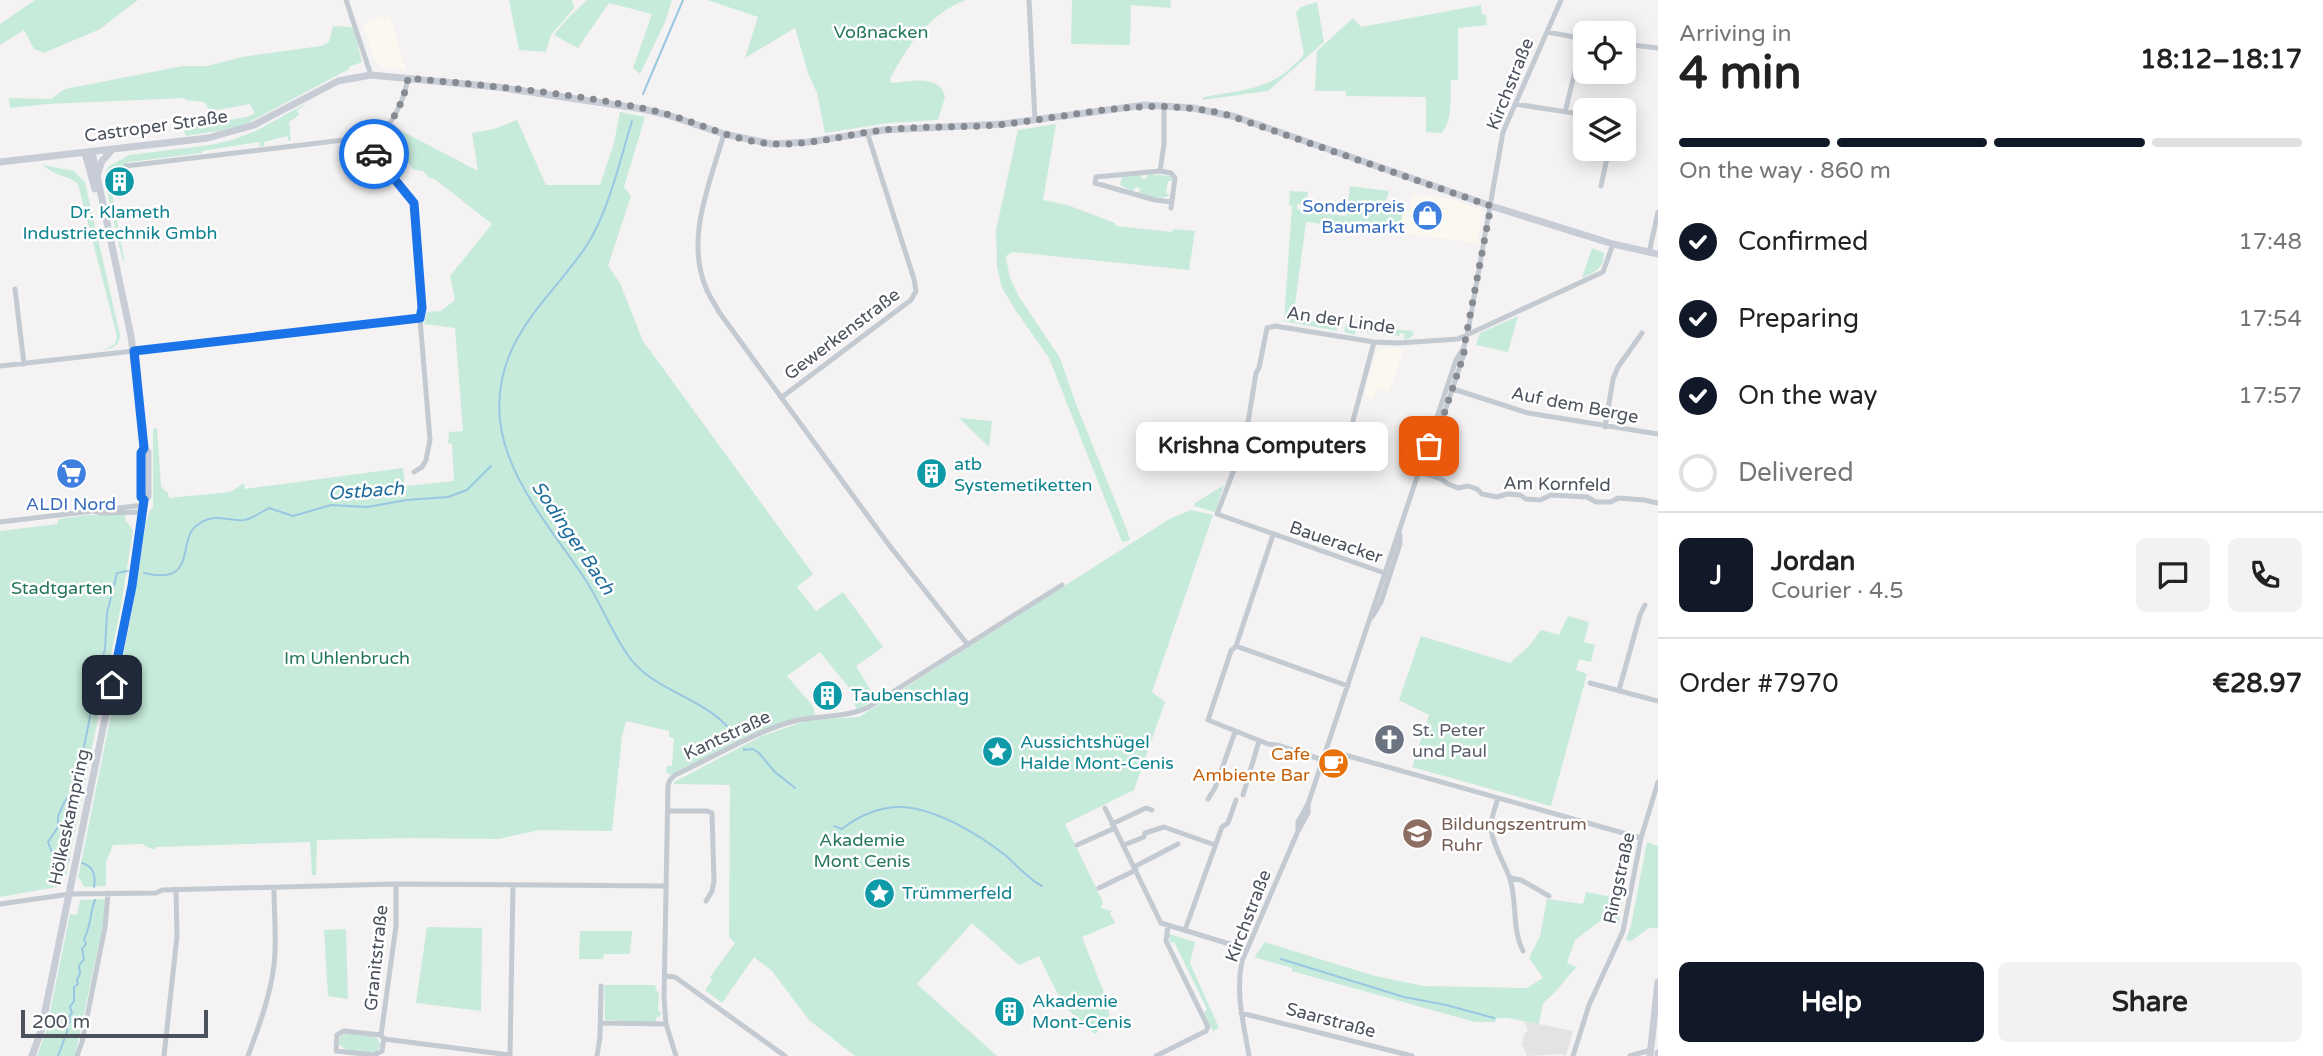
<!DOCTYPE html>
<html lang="en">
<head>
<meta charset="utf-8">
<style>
	:root { --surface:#fff; --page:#f2f2f2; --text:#222; --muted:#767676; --line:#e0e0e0; --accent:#111827 }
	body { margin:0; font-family:"Varela Round",sans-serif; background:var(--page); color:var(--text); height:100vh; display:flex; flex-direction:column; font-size:26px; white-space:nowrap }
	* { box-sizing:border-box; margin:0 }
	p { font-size:23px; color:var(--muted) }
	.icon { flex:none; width:38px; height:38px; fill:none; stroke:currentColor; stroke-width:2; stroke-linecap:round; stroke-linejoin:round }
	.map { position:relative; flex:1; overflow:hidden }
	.side { display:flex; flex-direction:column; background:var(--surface); width:665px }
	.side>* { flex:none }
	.tools { position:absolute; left:1573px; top:21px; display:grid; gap:14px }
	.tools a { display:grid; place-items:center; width:63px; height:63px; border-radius:10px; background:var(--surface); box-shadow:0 4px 18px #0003; font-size:35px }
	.scale { position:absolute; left:21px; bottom:18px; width:187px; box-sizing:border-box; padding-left:7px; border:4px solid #4c525d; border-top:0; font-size:19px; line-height:24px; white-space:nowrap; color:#4c525d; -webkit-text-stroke:5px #fff; paint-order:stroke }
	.pin { position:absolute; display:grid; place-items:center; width:60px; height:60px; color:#fff; margin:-30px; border-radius:14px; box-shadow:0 4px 10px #0006 }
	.courier { position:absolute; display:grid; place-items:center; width:70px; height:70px; margin:-35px; border:5px solid #1a73e8; border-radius:50%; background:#fff; color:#222; box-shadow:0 2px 9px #0007 }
	.bubble { position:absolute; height:49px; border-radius:10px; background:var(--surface); box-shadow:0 4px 18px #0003; font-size:23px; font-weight:700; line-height:49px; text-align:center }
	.headline em { font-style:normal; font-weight:700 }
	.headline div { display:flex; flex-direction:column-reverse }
	.headline { display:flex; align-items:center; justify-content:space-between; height:119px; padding:0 21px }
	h1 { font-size:46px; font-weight:700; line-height:52px }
	.bar { display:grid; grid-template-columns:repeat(4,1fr); gap:10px 7px; align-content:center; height:84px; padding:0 21px }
	.bar i { height:9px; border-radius:5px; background:var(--line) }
	.bar .on { background:var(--accent) }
	.bar p { grid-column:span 4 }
	.line { display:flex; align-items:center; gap:18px; padding:0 21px; border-top:2px solid var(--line) }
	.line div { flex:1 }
	.round { display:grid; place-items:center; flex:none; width:74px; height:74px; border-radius:10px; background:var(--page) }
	ol { padding:0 21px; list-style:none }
	li { display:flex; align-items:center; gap:21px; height:77px }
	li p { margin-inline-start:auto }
	li .icon { padding:7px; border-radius:50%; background:var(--accent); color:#fff; stroke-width:4 }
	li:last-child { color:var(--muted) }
	li i { width:38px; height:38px; border:4px solid var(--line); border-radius:50% }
	.primary-button { display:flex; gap:14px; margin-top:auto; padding:14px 21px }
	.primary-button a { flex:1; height:80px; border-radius:10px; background:var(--accent); color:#fff; font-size:28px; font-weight:700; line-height:80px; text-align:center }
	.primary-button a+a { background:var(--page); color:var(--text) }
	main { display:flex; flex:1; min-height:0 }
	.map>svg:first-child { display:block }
	.commercial { fill:#fbf9ef }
	.education { fill:#e4e3e3 }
	.green { fill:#c7ebdb }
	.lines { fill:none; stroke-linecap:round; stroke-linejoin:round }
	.stream { stroke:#99c7e2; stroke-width:2 }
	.minor { stroke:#c4cad1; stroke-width:5 }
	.secondary { stroke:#c7ccd7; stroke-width:7 }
	.done { stroke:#878a91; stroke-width:7; stroke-dasharray:0 12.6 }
	.route { stroke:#1a73e8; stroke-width:9 }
	.labels { text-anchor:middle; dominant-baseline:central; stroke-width:5; stroke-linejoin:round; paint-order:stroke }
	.park-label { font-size:18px; fill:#24775b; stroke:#fff }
	.street-label { font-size:18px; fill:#4c525d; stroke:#fff }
	.shop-label { font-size:18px; fill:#366cbe; stroke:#fff; text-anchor:end }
	.culture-label { font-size:18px; fill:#0d838f; stroke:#fff; text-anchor:start }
	.worship-label { font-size:18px; fill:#5b616d; stroke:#fff; text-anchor:start }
	.food-label { font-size:18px; fill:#c56008; stroke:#fff; text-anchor:end }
	.education-label { font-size:18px; fill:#785e54; stroke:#fff; text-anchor:start }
	.water-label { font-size:19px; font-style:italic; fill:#1f6d9c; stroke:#fff }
</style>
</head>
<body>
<main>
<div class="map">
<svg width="1658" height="1056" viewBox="0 0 1658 1056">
	<rect width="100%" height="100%" fill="#f4f2f2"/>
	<path class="commercial" d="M383,16L384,18L390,16L406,70L382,67L375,61L363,25L367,24V21Z
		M1412,194L1452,199L1481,210L1482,214L1477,243L1407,234L1400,230L1403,210L1410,211Z
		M1382,348H1404L1389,392L1377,388L1373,399L1364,396L1376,352Z"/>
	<path class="education" d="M1524,1021L1573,1031L1566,1056L1562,1054L1527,1056L1521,1042L1523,1041L1522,1038L1525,1036L1524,1033L1528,1031Z"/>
	<path class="green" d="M35,0H138L100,29L44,53L34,49L24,30L0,45V24Z
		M509,0H572L574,8L551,35L546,52L519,50Z
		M587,0H672L666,20L640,74L633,68L652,14L609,3L578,48L554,35L565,21Z
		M707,0H966C929,14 908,45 890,79L891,83C909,82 940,73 945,97L938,120L888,123L825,133L817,93L808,73L795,28L745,58L758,17Z
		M1072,0H1170L1171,8L1131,5L1130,45L1071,44Z
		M1317,2L1324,42L1268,91L1202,100L1204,97C1246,89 1275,90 1304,54L1296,12L1301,7Z
		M1481,5L1482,14L1486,15L1487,25L1458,28V80H1451C1450,98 1453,119 1442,133L1426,132V97L1346,96V91H1315L1317,51L1353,18L1361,27Z
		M333,26L351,27L354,30L362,62L349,67V69L244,125L224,130L186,136L184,131L188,127L247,117L255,113L250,104L211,111L204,102L186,100L185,98L47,104L10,108L9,98L51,99L65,89L183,66H207L242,57L321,46L329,42Z
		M303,105H305L297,110L299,115L289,122L291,141H289L287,136L264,142V146L260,147L259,142L202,151V153L129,162L124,165L125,170L111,172L109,177L125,264L122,258L104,177L108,167L129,155L210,145L232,140L256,131Z
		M620,112L645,117L624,187L631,196L608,266L620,283L643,341L813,574L797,587L816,611L843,592L883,647L856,666L876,699L857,710L854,703L858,699L820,652L787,676L813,706L815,716L748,736L670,775L666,772L667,766H672L674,738L669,737V731L626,721L622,736L612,831L540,830L498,839L409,838L317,840L316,879V875H312L310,842L156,847L154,850L142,844L113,845L106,862V886L84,887L80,879L78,878L133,606L146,522L150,510L153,508V429L157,428L161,486L165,491L168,492L169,498L230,492L244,483L245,489L403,468L405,486L454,481L452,444L448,443L449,432L463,431L455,328L424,324L427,312L441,311L455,300L450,276L492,224L436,180L428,177L423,171L414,170L399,153L393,158L385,152L384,154L389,161L388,162L381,153V147L392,126L478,171L472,133L494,129L517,120L546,185H600L614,143Z
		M1056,124L1043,200L1067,205L1115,223L1116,226L1172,232L1173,229L1195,231L1189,270L1013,252L1007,255L1006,258L1010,278L1018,295L1060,358L1076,404L1127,530L1130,540L1122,542L1049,358L1016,311L1002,288L997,267L996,230L1018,130Z
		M43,165L74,171L85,182L120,335C120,345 113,348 104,350L115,344L117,336L78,184C68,175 53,176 43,165Z
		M1142,174L1141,178L1146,179L1148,174L1171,176L1172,181H1168L1166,193L1170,195C1161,201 1148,196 1138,193L1141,189L1136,187L1132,191L1120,185L1122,177Z
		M1350,186L1389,191L1384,207L1403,210L1400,230L1407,234L1306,222L1293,319L1336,324L1337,331L1284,321L1292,206L1289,205L1290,191L1308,192L1306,205L1297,204V209L1346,216Z
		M1592,248L1604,253C1604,269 1595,272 1582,278Z
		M1518,316L1508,352L1476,345L1480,333Z
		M1346,325L1413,331V335L1410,338L1404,340L1405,334L1400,333L1399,336L1356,331L1354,335L1344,332Z
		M959,418L992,421L989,447Z
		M1224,485L1215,512L1194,506L1195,503Z
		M1191,510L1213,515L1152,692L1165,702L1134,790L1065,824L1103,902L1101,908L1112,911L1110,913L1115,923L1082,937L1103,990L1110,1017L1095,1034L1063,1005L1039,956L1019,965L972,923L917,984L997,1056H855L809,1020L772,971L754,957L722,1003L705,990L712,980L710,977L735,943L729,937L730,785L674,784V782L762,736L808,720L859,717L1171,518Z
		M88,515H125L126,521L133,530L121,606L66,875L60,878L57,887L0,897V531L57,524L59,519Z
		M1568,616L1589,622L1584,642L1595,645L1591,662L1579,659L1576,670L1587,674L1551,806L1412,767L1429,715L1399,700L1421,636L1510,663L1529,646L1541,630L1559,635Z
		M1647,842L1658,846V928H1649L1631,941L1626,940L1631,925Z
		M1586,892L1623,899L1618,925L1600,921L1575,940L1567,963L1577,967C1563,980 1558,992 1543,1003L1539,1024L1507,1018H1497L1495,1022H1475L1292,971V968L1254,957L1261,948L1264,942L1375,976L1424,986L1527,988L1543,978L1529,958L1540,936L1547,899L1583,904Z
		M105,899L104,920L75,1056H37L46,1031L70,914L77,915L80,900Z
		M427,927L482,928L481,1011L416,1003Z
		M346,929L348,999L328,996L324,930Z
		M580,931H632L630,954H604L603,959H579Z
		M1169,934L1195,942L1190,963L1219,1028L1213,1031L1204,1013L1207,1009L1174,942L1170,943Z
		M604,985H655L656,990L659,993L658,1011L661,1012L660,1016L656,1018V1022L605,1020Z
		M346,1033L376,1037L381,1044L377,1052C366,1053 346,1053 339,1044L340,1037Z"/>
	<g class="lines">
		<path class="stream" d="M643,94L683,0
			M632,121C620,160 609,210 587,245C564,280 531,309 513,347C470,437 536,507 583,576C600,601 610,629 627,654C652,693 712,698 735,737
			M144,573C198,586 177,541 196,526C215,511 226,522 244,520C251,519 262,512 269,508L293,516L331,505L367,507L407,500L448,497L467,490L491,466
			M744,749V750L753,749L759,753L775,772L795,788
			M834,826L842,829C858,816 881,806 902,807C937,809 978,834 1005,855C1017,865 1028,879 1042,886
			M69,860L53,855L48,842L58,827V816L65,801L73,792L74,778L80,766L90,717L91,689L98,675L105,649L107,613L117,573L128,571
			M82,863C94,866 96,877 94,887
			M1281,959L1404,997L1446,1005L1494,1018
			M58,1056L67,1032V1026L70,1022L69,1017L72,1013L70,1007L74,1001V987L78,984L77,980L80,973L79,966L84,959L82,949L86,944L84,939C91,927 90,912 95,900"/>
		<path class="minor" d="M346,0L371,75
			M1029,0L1035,120
			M1547,32L1585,39
			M1624,44L1658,48
			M1515,104L1586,115
			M1164,105V144L1160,171L1171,173L1175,178L1171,208
			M1565,112L1583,39
			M724,134C710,183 685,238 706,288C709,296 715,304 719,312L889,545L968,645
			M368,147C389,131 404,103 408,78
			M126,166L352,139L362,141L368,147L410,197L414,207L422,308L420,319L430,440L426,460L422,467L414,472
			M1160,171L1096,177L1095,183L1155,200L1172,202
			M1601,186L1609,149
			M1649,253L1658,212
			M15,289L24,364
			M0,366L420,319
			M1450,388L1528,413L1658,434
			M782,397L911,300L916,291L914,279L867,132
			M1438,420L1444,414L1464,354V347L1469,326L1503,132L1561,0
			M1605,427L1613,379L1618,367L1642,333
			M1247,431L1343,451L1346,447L1374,342
			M1420,472L1441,479L1448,484L1458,488L1468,486L1477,489L1482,494L1497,497L1507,494L1520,495L1526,499L1540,500L1551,495L1587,497L1596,502H1611L1618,498L1644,500L1658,503
			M94,511L101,513L143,512
			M0,522L144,505
			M1273,535L1236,646L1348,686
			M1390,575L1217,514L1245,441L1256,373L1259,368L1267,328L1275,326L1374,342L1399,343L1458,339L1603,272L1613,244
			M1372,617L1381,602L1400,544V535
			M1236,646L1231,651L1208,720L1268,744L1277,745L1323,760
			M1590,683L1658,701
			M1619,690L1640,615L1645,605
			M1327,750L1641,838
			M1243,795L1259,741
			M1498,798C1495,808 1490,820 1491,830C1494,847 1503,861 1509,876C1518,900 1511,927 1523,951
			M1208,799L1215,788L1235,732
			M1105,808L1161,923L1246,949
			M668,811H707L712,813L714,881L712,891L706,901
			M1112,824L1146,808L1152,810
			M1298,831V822L1308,804
			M1077,845L1115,828
			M1124,845L1144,837L1145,833L1164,827L1215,845
			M1134,867L1178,844
			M1510,878L1521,880L1549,896
			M1099,888L1136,870
			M0,904L70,894L156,893L162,890L396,884L666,886
			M1185,930L1222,827L1228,823L1236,800
			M665,976L675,977L785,1056
			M1241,1013L1412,1056
			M601,1023L666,1024
			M344,1031L381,1035L384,1039L382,1051L374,1055L336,1051L337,1035Z
			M381,1035L396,926V884
			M384,1039L510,1055
			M77,1056L82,1042L105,927L108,893
			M164,1056L177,936L176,889
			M248,1056C259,1026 270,997 274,965C277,940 274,914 274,888
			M510,1056L513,885
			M597,1056L600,1037L601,986
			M676,1056L666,1024L664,998L668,785L670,780L675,775C712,758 756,731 794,721C819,715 846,718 869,707L1062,585
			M1156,1056L1206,1031L1208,1027L1166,941L1168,925
			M1249,1056C1244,1025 1235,993 1242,961L1298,831L1308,813V804L1456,360L1464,347
			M1573,1056L1589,1005L1623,931L1641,838L1658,782
			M1630,1056L1651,1050"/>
		<path class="secondary" d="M85,153L95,189
			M0,162L208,138L254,125L338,81L371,75L497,87L643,109L668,115L724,134L772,144L809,142L884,130L1003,124L1145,105L1193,108L1236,117L1491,206L1613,244L1658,254
			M97,176L102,161L112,150
			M144,500L141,497V453L144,448
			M32,1056L41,1031L132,586L144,500L148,497V452L144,448L131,336L92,152
			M1650,1056L1658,982
			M1658,1056V1053"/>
	</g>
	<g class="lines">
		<path class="done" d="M374,154L368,147C389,131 404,103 408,78C490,86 575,93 655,111C699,121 737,145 783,144C817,144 849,134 883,130C927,125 971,129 1015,123C1090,113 1150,97 1225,114L1491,206L1464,347V354L1444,414L1438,420L1429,446"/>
		<path class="route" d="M112,685L132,586L144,500L141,497V453L144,448L134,351L420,318L422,308L414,203L374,154"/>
	</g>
	<defs>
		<symbol id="building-disc" viewBox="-11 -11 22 22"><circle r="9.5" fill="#0f9aa8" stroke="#fff"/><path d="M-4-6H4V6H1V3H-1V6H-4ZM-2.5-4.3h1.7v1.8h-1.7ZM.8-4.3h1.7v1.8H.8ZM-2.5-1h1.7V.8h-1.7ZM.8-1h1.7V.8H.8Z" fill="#fff"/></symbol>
		<symbol id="shop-disc" viewBox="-11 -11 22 22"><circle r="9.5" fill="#3f7fe0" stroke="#fff"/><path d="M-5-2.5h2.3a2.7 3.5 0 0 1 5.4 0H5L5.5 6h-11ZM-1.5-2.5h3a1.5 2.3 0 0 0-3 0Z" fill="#fff"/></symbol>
		<symbol id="supermarket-disc" viewBox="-11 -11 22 22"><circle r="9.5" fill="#3f7fe0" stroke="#fff"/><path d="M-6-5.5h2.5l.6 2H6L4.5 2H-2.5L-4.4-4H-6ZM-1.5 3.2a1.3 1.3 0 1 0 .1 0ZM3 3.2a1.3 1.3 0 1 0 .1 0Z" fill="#fff"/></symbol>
		<symbol id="church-disc" viewBox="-11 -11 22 22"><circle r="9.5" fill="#6b7280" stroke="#fff"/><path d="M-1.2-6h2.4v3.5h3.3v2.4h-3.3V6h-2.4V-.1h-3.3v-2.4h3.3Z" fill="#fff"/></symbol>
		<symbol id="sight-disc" viewBox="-11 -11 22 22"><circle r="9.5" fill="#0f9aa8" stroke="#fff"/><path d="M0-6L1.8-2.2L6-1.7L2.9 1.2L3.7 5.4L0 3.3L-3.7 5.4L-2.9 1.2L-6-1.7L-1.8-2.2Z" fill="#fff"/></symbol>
		<symbol id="cafe-disc" viewBox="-11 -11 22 22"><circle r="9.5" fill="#e8710a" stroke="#fff"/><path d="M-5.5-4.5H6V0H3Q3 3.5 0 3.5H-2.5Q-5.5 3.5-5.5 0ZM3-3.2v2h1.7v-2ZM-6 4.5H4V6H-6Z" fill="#fff"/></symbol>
		<symbol id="school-disc" viewBox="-11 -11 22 22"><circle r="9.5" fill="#8d6e63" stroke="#fff"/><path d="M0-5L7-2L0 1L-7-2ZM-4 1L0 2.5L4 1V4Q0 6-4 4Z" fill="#fff"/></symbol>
	</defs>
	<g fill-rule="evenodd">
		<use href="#building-disc" x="102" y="164" width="35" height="35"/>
		<use href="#shop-disc" x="1410" y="198" width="35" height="35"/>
		<use href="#supermarket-disc" x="54" y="456" width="35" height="35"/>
		<use href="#building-disc" x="914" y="456" width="35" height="35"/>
		<use href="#building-disc" x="810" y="678" width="35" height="35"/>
		<use href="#church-disc" x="1372" y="722" width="35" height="35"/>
		<use href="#sight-disc" x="980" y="734" width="35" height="35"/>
		<use href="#cafe-disc" x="1316" y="746" width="35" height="35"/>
		<use href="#school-disc" x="1400" y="816" width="35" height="35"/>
		<use href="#sight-disc" x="862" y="876" width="35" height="35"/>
		<use href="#building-disc" x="992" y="994" width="35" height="35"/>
	</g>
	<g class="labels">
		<g class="park-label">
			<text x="881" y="32">Voßnacken</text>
			<text x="62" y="588">Stadtgarten</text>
			<text x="347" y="658">Im Uhlenbruch</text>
			<text x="862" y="840">Akademie<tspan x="862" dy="21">Mont Cenis</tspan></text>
		</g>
		<g class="street-label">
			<text transform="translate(1510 84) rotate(-68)">Kirchstraße</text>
			<text transform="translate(156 126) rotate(-8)">Castroper Straße</text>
			<text transform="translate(1341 320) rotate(8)">An der Linde</text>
			<text transform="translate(842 334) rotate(-37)">Gewerkenstraße</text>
			<text transform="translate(1575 405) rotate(11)">Auf dem Berge</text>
			<text transform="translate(1557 484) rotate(1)">Am Kornfeld</text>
			<text transform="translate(1336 542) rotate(19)">Baueracker</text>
			<text transform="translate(727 735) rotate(-25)">Kantstraße</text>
			<text transform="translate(69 817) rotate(-78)">Hölkeskampring</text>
			<text transform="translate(1619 878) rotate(-78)">Ringstraße</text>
			<text transform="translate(1248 916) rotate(-69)">Kirchstraße</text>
			<text transform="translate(376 958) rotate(-84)">Granitstraße</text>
			<text transform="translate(1331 1020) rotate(15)">Saarstraße</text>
		</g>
		<g class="shop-label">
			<text x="1405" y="206">Sonderpreis<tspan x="1405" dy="21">Baumarkt</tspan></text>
			<text x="71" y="504" text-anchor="middle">ALDI Nord</text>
		</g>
		<g class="culture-label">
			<text x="120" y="212" text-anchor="middle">Dr. Klameth<tspan x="120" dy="21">Industrietechnik Gmbh</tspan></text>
			<text x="954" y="464">atb<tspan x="954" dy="21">Systemetiketten</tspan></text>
			<text x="851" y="695">Taubenschlag</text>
			<text x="1020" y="742">Aussichtshügel<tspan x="1020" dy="21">Halde Mont-Cenis</tspan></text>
			<text x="902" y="893">Trümmerfeld</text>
			<text x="1032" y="1001">Akademie<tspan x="1032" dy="21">Mont-Cenis</tspan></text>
		</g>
		<g class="worship-label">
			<text x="1412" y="730">St. Peter<tspan x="1412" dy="21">und Paul</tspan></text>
		</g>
		<g class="food-label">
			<text x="1310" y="754">Cafe<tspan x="1310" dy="21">Ambiente Bar</tspan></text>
		</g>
		<g class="education-label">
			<text x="1441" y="824">Bildungszentrum<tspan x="1441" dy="21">Ruhr</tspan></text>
		</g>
		<g class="water-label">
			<text transform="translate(366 491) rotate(-4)">Ostbach</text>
			<text transform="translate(573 538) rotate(56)">Sodinger Bach</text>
		</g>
	</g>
</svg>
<div class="tools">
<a><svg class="icon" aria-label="locate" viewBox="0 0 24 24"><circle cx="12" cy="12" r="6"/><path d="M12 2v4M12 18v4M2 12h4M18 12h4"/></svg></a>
<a><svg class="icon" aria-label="layers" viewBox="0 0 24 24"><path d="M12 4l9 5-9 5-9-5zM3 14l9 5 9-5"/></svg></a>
</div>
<div class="scale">200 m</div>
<div class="pin" style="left:1429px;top:446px;background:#ea580c"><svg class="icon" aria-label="bag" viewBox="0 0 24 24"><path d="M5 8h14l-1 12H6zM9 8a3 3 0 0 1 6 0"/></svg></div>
<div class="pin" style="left:112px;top:685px;background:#1f2937"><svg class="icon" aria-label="home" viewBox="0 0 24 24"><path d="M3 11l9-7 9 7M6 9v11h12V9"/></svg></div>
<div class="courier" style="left:374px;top:154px"><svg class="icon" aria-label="car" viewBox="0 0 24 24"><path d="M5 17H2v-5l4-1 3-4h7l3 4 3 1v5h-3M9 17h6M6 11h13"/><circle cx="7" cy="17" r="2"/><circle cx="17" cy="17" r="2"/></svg></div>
<div class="bubble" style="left:1136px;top:422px;width:252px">Krishna Computers</div>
</div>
<section class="side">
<div class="headline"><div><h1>4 min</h1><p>Arriving in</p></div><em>18:12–18:17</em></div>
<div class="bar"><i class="on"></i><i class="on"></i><i class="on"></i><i></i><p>On the way · 860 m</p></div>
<ol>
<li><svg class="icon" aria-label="check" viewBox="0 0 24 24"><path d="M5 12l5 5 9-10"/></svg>Confirmed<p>17:48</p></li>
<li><svg class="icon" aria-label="check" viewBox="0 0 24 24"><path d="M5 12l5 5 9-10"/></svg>Preparing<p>17:54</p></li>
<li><svg class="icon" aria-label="check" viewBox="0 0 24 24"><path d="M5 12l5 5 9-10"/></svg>On the way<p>17:57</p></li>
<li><i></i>Delivered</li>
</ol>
<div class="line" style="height:126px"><b class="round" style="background:var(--accent);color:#fff">J</b><div><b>Jordan</b><p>Courier · 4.5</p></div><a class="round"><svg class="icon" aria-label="chat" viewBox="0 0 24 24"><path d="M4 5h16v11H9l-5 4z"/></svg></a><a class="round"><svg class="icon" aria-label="phone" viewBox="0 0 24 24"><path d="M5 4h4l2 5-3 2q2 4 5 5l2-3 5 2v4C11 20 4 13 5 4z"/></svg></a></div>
<div class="line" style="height:91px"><div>Order #7970</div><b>€28.97</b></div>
<div class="primary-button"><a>Help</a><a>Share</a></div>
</section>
</main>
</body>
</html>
